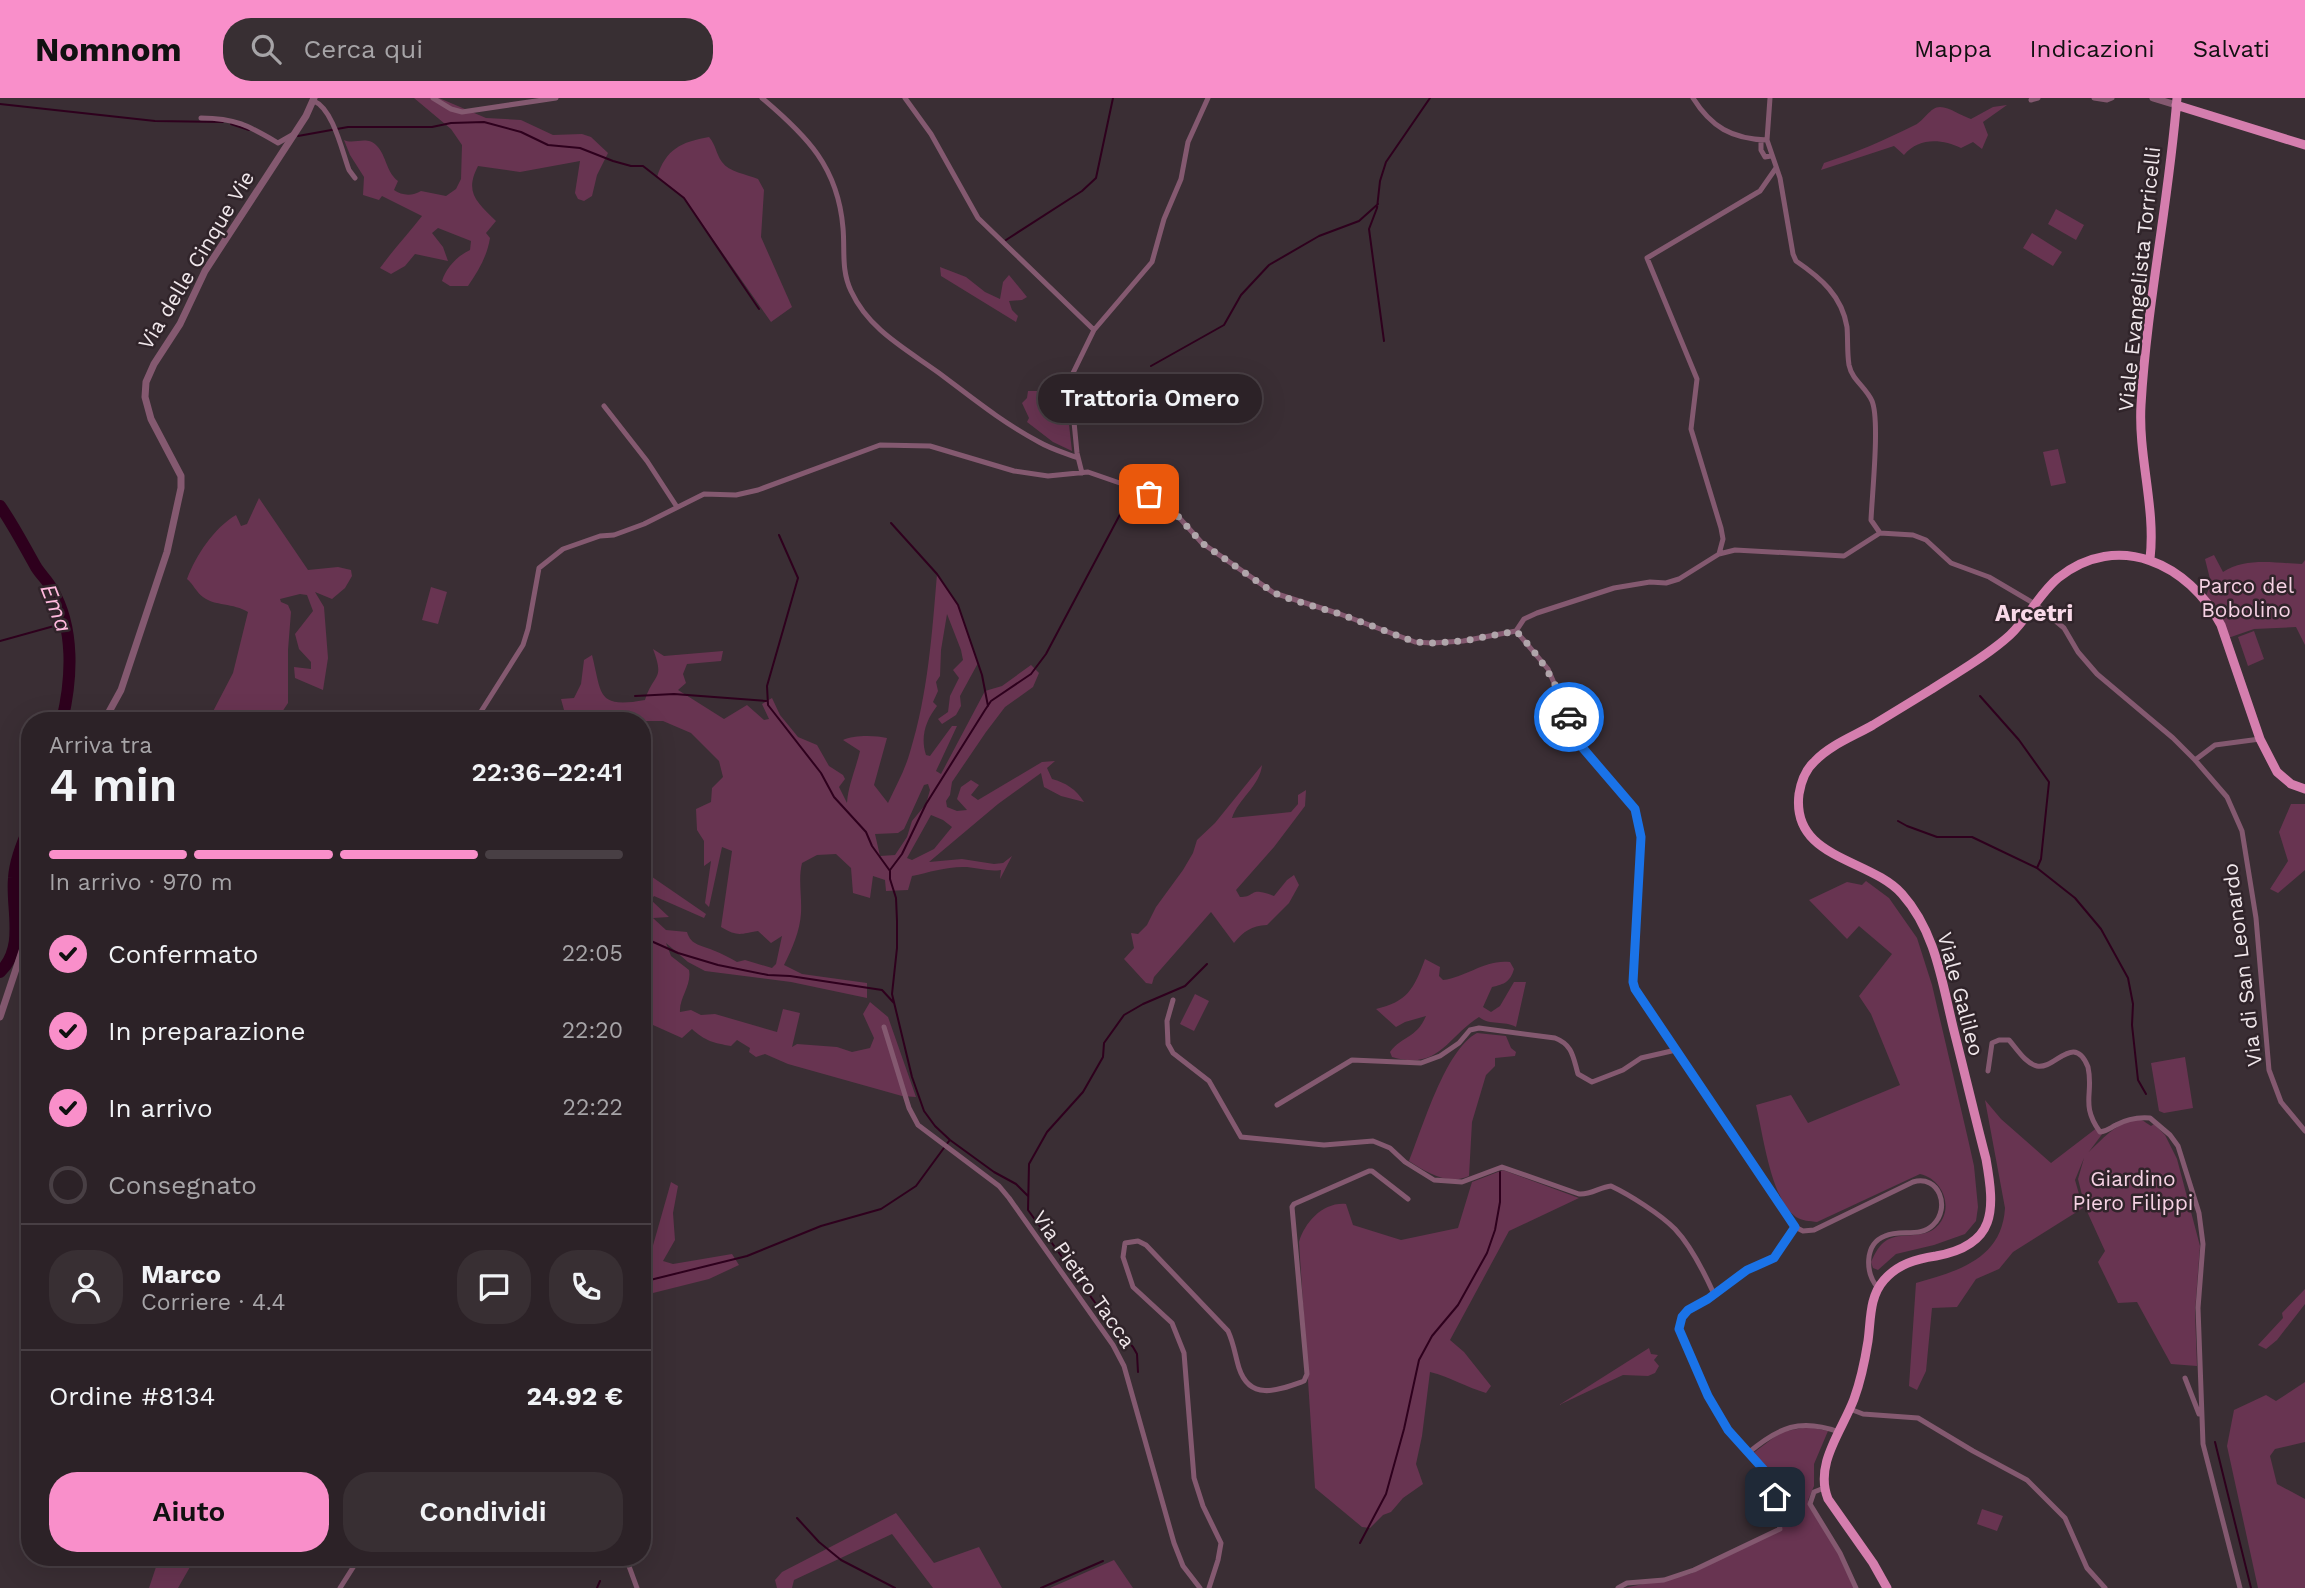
<!DOCTYPE html>
<html lang="it">
<head>
<meta charset="utf-8">
<style>
	:root { --surface:#2c2227; --page:#382f33; --text:#f1f3f6; --muted:#a6a4a7; --line:#483f44; --accent:#f98fca }
	body { margin:0; font-family:"Work Sans",sans-serif; background:var(--page); color:var(--text); height:100vh; display:flex; flex-direction:column; font-size:26px; white-space:nowrap }
	* { box-sizing:border-box; margin:0 }
	p { font-size:23px; color:var(--muted) }
	.icon { flex:none; width:38px; height:38px; fill:none; stroke:currentColor; stroke-width:2; stroke-linecap:round; stroke-linejoin:round }
	.map { position:relative; flex:1; overflow:hidden }
	.details { position:absolute; left:21px; top:614px; width:630px; height:854px; display:flex; flex-direction:column; background:var(--surface); border-radius:28px; box-shadow:0 7px 28px #0002,0 0 0 2px var(--line) }
	.details>* { flex:none }
	.pin { position:absolute; display:grid; place-items:center; width:60px; height:60px; color:#fff; margin:-30px; border-radius:14px; box-shadow:0 4px 10px #0006 }
	.courier { position:absolute; display:grid; place-items:center; width:70px; height:70px; margin:-35px; border:5px solid #1a73e8; border-radius:50%; background:#fff; color:#222; box-shadow:0 2px 9px #0007 }
	.bubble { position:absolute; height:49px; border-radius:24px; background:var(--surface); box-shadow:0 7px 28px #0002,0 0 0 2px var(--line); font-size:23px; font-weight:600; line-height:49px; text-align:center }
	.summary em { font-style:normal; font-weight:600 }
	.summary div { display:flex; flex-direction:column-reverse }
	.summary { display:flex; align-items:center; justify-content:space-between; height:119px; padding:0 28px }
	h1 { font-size:46px; font-weight:600; line-height:52px }
	.bar { display:grid; grid-template-columns:repeat(4,1fr); gap:10px 7px; align-content:center; height:84px; padding:0 28px }
	.bar i { height:9px; border-radius:5px; background:var(--line) }
	.bar .current { background:var(--accent) }
	.bar p { grid-column:span 4 }
	.line { display:flex; align-items:center; gap:18px; padding:0 28px; border-top:2px solid var(--line) }
	.line div { flex:1 }
	.round { display:grid; place-items:center; flex:none; width:74px; height:74px; border-radius:28px; background:var(--page) }
	ol { padding:0 28px; list-style:none }
	li { display:flex; align-items:center; gap:21px; height:77px }
	li p { margin-inline-start:auto }
	li .icon { padding:7px; border-radius:50%; background:var(--accent); color:#111; stroke-width:4 }
	li:last-child { color:var(--muted) }
	li i { width:38px; height:38px; border:4px solid var(--line); border-radius:50% }
	.cta { display:flex; gap:14px; margin-top:auto; padding:14px 28px }
	.cta a { flex:1; height:80px; border-radius:28px; background:var(--accent); color:#111; font-size:28px; font-weight:600; line-height:80px; text-align:center }
	.cta a+a { background:var(--page); color:var(--text) }
	header { display:flex; align-items:center; gap:42px; box-sizing:border-box; height:98px; padding:0 35px; background:var(--accent); color:#111 }
	header strong { font-size:33px }
	nav { display:flex; gap:38px; margin-inline-start:auto; font-size:24px }
	.search { width:490px; height:63px; background:var(--page); display:flex; align-items:center; gap:18px; box-sizing:border-box; padding:0 24px; border-radius:28px; color:var(--muted); font-size:26px }
	.map>svg:first-child { display:block }
	.green { fill:#683451; fill-rule:evenodd }
	.lines { fill:none; stroke-linecap:round; stroke-linejoin:round }
	.stream { stroke:#2e001d; stroke-width:2 }
	.river { stroke:#2e001d; stroke-width:12 }
	.minor { stroke:#845970; stroke-width:5 }
	.tertiary { stroke:#845970; stroke-width:7 }
	.primary { stroke:#d57eae; stroke-width:9 }
	.done { stroke:#b0a6ab; stroke-width:7; stroke-dasharray:0 12.6 }
	.route { stroke:#1a73e8; stroke-width:9 }
	.labels { text-anchor:middle; dominant-baseline:central; stroke-width:5; stroke-linejoin:round; paint-order:stroke }
	.street-label { font-size:21px; fill:#f0e7eb; stroke:#30242a }
	.park-label { font-size:21px; fill:#f6d2e4; stroke:#30242a }
	.water-label { font-size:23px; font-style:italic; fill:#ffb9dd; stroke:#30242a }
	.neighbourhood-label { font-size:23px; font-weight:bold; fill:#f8d9e8; stroke:#30242a }
</style>
</head>
<body>
<header>
<strong>Nomnom</strong>
<div class="search"><svg class="icon" aria-label="search" viewBox="0 0 24 24"><circle cx="10" cy="10" r="6"/><path d="M15 15l6 6"/></svg>Cerca qui</div>
<nav><a>Mappa</a><a>Indicazioni</a><a>Salvati</a></nav>
</header>
<div class="map">
<svg width="2305" height="1490" viewBox="0 0 2305 1490">
	<rect width="100%" height="100%" fill="#3a2e34"/>
	<path class="green" d="M414,0H439L486,20L521,22L553,37L582,36L591,39L608,55L597,77L592,98L584,103L578,101L575,95L580,63L520,74L478,68C464,95 477,104 496,123L486,135L490,140C487,159 478,173 468,188H450L442,183C446,170 457,158 470,152L471,143L438,130L432,135L443,149L448,163L415,156L405,168L391,176L380,170C393,152 408,136 422,118L382,98L379,102L363,97L364,79L350,57L344,42C354,47 367,37 377,48C387,59 386,74 398,83L394,92C402,98 413,98 421,93L446,98L456,91L461,81L462,47L451,31Z
		M2007,7L1983,24L1988,37L1982,51L1973,44L1961,50C1942,41 1919,39 1904,57L1894,48L1821,72L1824,65C1855,55 1885,42 1915,27C1924,23 1930,9 1940,9C1950,9 1961,18 1971,21L1993,9Z
		M709,39C716,47 716,56 722,64C729,74 746,76 758,81L764,92L761,139L792,209L771,224L684,100L657,79C666,51 681,44 709,39Z
		M2056,111L2084,127L2076,142L2048,126Z
		M2032,135L2062,154L2053,168L2023,150Z
		M940,169L966,179L985,194L1000,201L1003,184L1009,177L1027,199L1022,202L1009,203L1012,212L1018,218L1016,224L941,178Z
		M1046,288L1052,289L1058,295L1065,291L1072,353L1053,344L1027,324L1029,320L1022,305L1027,300L1028,293H1037L1041,303L1045,300L1043,292Z
		M2058,351L2066,385L2051,388L2043,354Z
		M259,400L308,472L338,469L351,472L352,478L345,490L332,501L315,494L324,509L328,560L323,592L295,580L294,569L311,571V564L299,551L295,536L313,513L307,497L300,496L280,501L281,504L288,507L291,514L288,552V605L276,623H208L233,575L248,514C234,505 214,508 203,499C197,495 193,486 187,481C196,457 214,430 236,417L241,428L247,426Z
		M2214,457L2223,474C2246,459 2275,465 2302,466L2305,462V547L2296,529L2254,531L2228,540L2206,498L2211,485L2205,461Z
		M937,476L958,507L978,565L960,598L961,608L956,617L942,626L938,621L948,614L950,598L959,580L953,572L963,562L961,552L947,516L941,552L940,578L936,584L938,593L933,604L937,608C926,622 920,639 926,657L930,658L952,628H957L936,673L941,676L985,593L1002,588L1031,567L1039,575L1033,589L1005,609L986,634L952,684L950,697L946,703L947,709L957,713L967,712L957,701L961,689L971,682L979,687L971,697L978,702L1042,664L1055,663L1047,670L1052,681C1066,685 1076,691 1084,704L1061,698L1044,689L1041,675L998,706L929,764L962,761L994,766L1003,765L1012,758L1000,781L1001,772C989,774 979,770 967,769C948,768 930,774 912,778L908,792L886,793L885,782L873,778L870,800L853,795L851,770L836,756L817,757L802,765C798,781 802,798 801,815C800,833 792,851 784,867L802,876L867,885V900L791,884L705,873L688,864L666,845L671,858L689,872C692,887 679,900 680,914L691,912L701,917L715,916L777,934L783,911L800,915L792,949L797,946L837,949L852,954L870,950L874,940L863,916L870,904L888,919L916,999L902,998L788,966L765,956L756,959L749,954L750,950L737,942L731,948C714,945 705,943 692,931L682,940L653,927L642,934V772L706,816L704,820L654,798L651,802L669,819L653,820L666,832L687,834C691,848 702,847 715,853C723,856 730,860 737,864L745,862L772,870L776,866L782,838L771,845L758,833C740,836 738,839 721,829L732,753L722,749L709,809L705,805L711,763L704,768V743L697,732L696,711L711,704L712,690L723,679L719,663L691,635L663,623H567L561,601L574,600L581,586L584,562L592,557C602,596 596,611 645,602C654,574 665,583 653,551L664,558L723,553L721,563L687,566L683,576L686,585L678,592L724,621L747,607L764,622L769,621L762,606L772,600L780,617L798,639L817,647L829,668L843,677L845,681L839,689L847,705C848,688 856,670 860,653L843,642C853,637 875,637 887,640L874,687L888,705C896,688 905,672 910,654C928,596 932,536 937,476ZM928,686L930,692L926,706L912,723L907,739L895,757L880,758L875,736L898,735L904,731L924,687ZM931,717L943,722L952,729L934,751L912,762L907,760Z
		M431,489L447,494L438,526L422,522Z
		M2254,533L2264,561L2248,568L2238,539Z
		M1262,667C1260,688 1238,701 1232,720L1291,714L1298,706V697L1306,692L1305,708L1274,749L1236,792L1240,799C1258,799 1247,788 1274,798L1287,782L1294,777L1299,787L1289,805L1267,827C1251,828 1244,833 1234,845L1211,814L1154,879L1152,886L1146,885L1124,861L1134,850L1131,835L1138,836L1147,827L1156,809L1183,772L1193,755L1197,742L1215,725Z
		M2291,706H2305V772L2278,795L2270,791L2288,763L2279,734Z
		M1866,783L1889,800L1917,840L1932,887L1968,1041L1974,1068L1978,1109L1976,1123L1965,1136L1934,1147L1896,1156L1878,1172L1873,1170L1871,1164C1875,1155 1879,1147 1887,1142C1901,1134 1920,1141 1934,1131C1956,1114 1944,1081 1920,1076L1817,1124C1810,1123 1802,1123 1796,1119C1771,1102 1763,1036 1756,1007L1791,997L1808,1025L1900,987L1871,916L1859,898L1892,856L1859,828L1847,841L1809,802L1847,784L1862,787Z
		M1425,861L1440,869L1439,878L1443,882C1467,879 1485,861 1510,864L1514,871C1510,884 1505,886 1492,889L1483,909L1491,914L1500,908L1514,884H1526L1516,929C1504,922 1490,928 1479,919C1447,939 1439,973 1392,959L1390,954C1403,937 1416,941 1426,918L1405,924L1396,929L1376,911C1407,904 1414,891 1425,861Z
		M1195,896L1209,903L1194,933L1180,926Z
		M1477,935L1506,938L1511,950L1516,954L1515,958L1495,960V968L1486,977L1472,1024L1469,1078C1448,1088 1426,1074 1409,1063C1423,1029 1445,952 1477,935Z
		M2185,959L2193,1010L2164,1015L2159,1013L2151,965Z
		M1985,1002L2001,1021L2051,1065L2098,1029L2103,1035L2088,1055C2099,1044 2123,1018 2141,1022C2145,1023 2147,1026 2151,1028L2154,1026L2165,1037L2177,1061L2200,1148L2195,1214L2197,1268L2171,1266L2137,1204L2118,1205L2098,1164L2105,1153L2085,1109L2078,1081L2084,1060L2075,1082L2083,1110L2013,1154L1999,1171L1976,1181L1957,1209L1932,1210L1926,1273L1917,1292L1909,1288L1916,1185C1958,1173 2002,1161 2005,1110Z
		M1503,1072L1579,1100L1509,1133L1450,1242L1464,1254L1491,1288L1486,1295C1466,1289 1450,1279 1430,1274L1422,1338L1416,1366L1423,1386L1403,1400L1391,1414L1383,1417L1370,1430L1362,1429L1315,1390L1299,1144C1305,1124 1323,1104 1346,1106L1353,1127L1401,1142L1458,1130L1472,1084Z
		M671,1084L678,1088L673,1115L675,1142L663,1163L673,1166L732,1156L739,1167L709,1181L645,1197L646,1201L642,1204V1169L650,1158Z
		M2305,1191V1206L2277,1242L2266,1251L2258,1247L2283,1220L2282,1215Z
		M1649,1250L1651,1256L1658,1257L1654,1262L1659,1268L1655,1275L1648,1278L1623,1277L1559,1307Z
		M2305,1284V1344L2275,1351L2270,1358L2277,1386L2305,1401V1490H2258L2227,1348L2234,1312L2266,1297L2276,1303Z
		M1808,1329L1828,1333L1814,1366V1388L1808,1402L1834,1447L1855,1490H1624L1690,1476L1781,1432L1782,1427C1776,1400 1773,1375 1752,1356L1781,1334Z
		M1982,1411L2003,1418L1997,1433L1977,1426Z
		M896,1415L934,1465L979,1449L1002,1490H933L892,1436L794,1482L792,1490H777L775,1482L782,1474Z
		M159,1460H204L190,1469L178,1490H149Z
		M1114,1462L1133,1490H1050Z"/>
	<g class="lines">
		<path class="stream" d="M0,6L155,23L223,24
			M231,26L249,32
			M298,38L348,29H432L451,25L484,24L521,34L548,47L580,50L613,63L631,68H643L684,100L759,211
			M1006,142L1082,93L1096,80L1113,0
			M1384,243L1369,131L1377,110L1380,83L1386,64L1430,0
			M1151,268L1224,227L1241,197L1269,167L1319,138L1359,123L1378,106
			M891,425L937,476L958,507L982,577L988,608
			M779,437L798,480L767,588L768,607L821,675L834,699L866,734L872,748L890,773V781L896,800L897,823V850L892,896L912,979L924,1013L935,1028L950,1042L994,1074L1016,1086L1028,1098
			M0,543L65,525
			M635,598L674,596L766,603
			M1980,598L2019,642L2049,684L2041,761L2037,770
			M1898,723L1907,728L1937,739H1972L2037,770L2075,800L2101,831L2128,880L2133,906L2132,927L2138,982L2146,996
			M890,772L902,756L926,706L985,612L991,603L1031,576L1046,556L1125,407
			M642,839L678,855L718,867L768,877L790,878L882,892L894,905
			M642,1184L747,1158L821,1128L881,1111L916,1088L949,1043
			M1138,1274L1137,1256L1133,1249L1104,1217L1028,1112L1029,1066L1047,1034L1083,994L1103,959L1104,945L1124,917L1143,906L1185,888L1207,866
			M2215,1344L2251,1490
			M797,1420L819,1444L841,1462L895,1490
			M1360,1445L1386,1396L1404,1331L1419,1262L1432,1238L1458,1207L1487,1155L1495,1132L1500,1104V1074
			M597,1490L600,1483
			M1041,1490L1103,1463"/>
		<path class="river" d="M0,408C14,428 24,448 36,469C41,477 48,483 52,491C75,530 72,581 62,623
			M0,874C26,849 11,811 14,780C15,763 23,743 30,728"/>
		<path class="minor" d="M433,0L451,11L462,14L556,0
			M762,0C807,38 838,69 843,130C845,152 841,172 851,193C869,232 906,251 939,275C971,299 1003,325 1039,344C1051,351 1065,355 1078,360
			M905,0L931,36L978,120L1094,232
			M1693,0C1711,29 1732,41 1767,42
			M1770,0L1767,42L1780,80L1793,156L1796,163C1821,180 1842,198 1847,229C1848,241 1847,255 1849,267C1852,282 1866,289 1872,303C1880,322 1872,397 1871,422L1880,435L1913,437L1926,442L1951,465L1989,479L2035,506L2064,530L2078,554L2097,576L2173,640L2195,662L2227,699L2242,733L2256,820L2269,972L2281,1004L2305,1033
			M2094,0L2107,2L2112,0
			M2031,2L2038,0
			M314,3C333,11 342,53 349,72L355,80
			M201,20C236,20 249,28 278,45L292,37
			M1761,42V52L1765,59L1771,58
			M604,308L647,363L677,409
			M1082,375L1077,355L1072,303V277L1094,232L1152,164L1164,121L1181,81L1188,44L1208,0
			M1719,456L1723,441L1721,430L1691,331L1697,281L1647,160L1760,93L1776,70
			M1516,533L1548,571L1581,648L1635,711L1641,739L1633,884L1635,891L1795,1129
			M1516,533L1524,521L1537,515L1614,490L1650,484L1666,485L1679,481L1719,456L1735,452L1844,458L1880,435
			M475,623L523,547L528,531L539,470L563,451L600,438L614,437L644,426L704,396L736,397L758,392L880,347L930,348L1014,373L1048,378L1088,374L1140,392L1166,405L1202,445L1274,495L1340,516L1415,544L1432,545L1463,543L1516,533
			M2195,662L2215,647L2260,641
			M1173,902L1167,923L1168,946L1173,955L1209,983L1241,1039L1324,1047L1373,1043L1390,1050L1405,1064L1434,1082L1462,1084L1502,1069L1579,1096C1591,1097 1600,1089 1611,1088C1630,1097 1660,1116 1675,1131C1691,1148 1704,1174 1714,1196
			M884,929L909,1010L918,1027L999,1088L1009,1100L1113,1247L1124,1268L1174,1445L1183,1468L1200,1490
			M1988,973L1992,945L1999,942H2009C2017,951 2025,965 2037,968C2055,972 2074,934 2088,969C2094,996 2080,1006 2100,1034C2107,1033 2110,1030 2116,1027C2127,1021 2138,1019 2150,1020L2170,1037L2178,1048L2199,1115L2203,1146L2198,1210L2203,1346L2240,1490
			M1277,1007L1352,962L1421,965L1440,958L1459,945L1470,932L1479,930L1555,940C1573,947 1573,959 1578,976L1592,984L1623,972L1641,960L1676,952
			M1795,1129L1803,1133L1814,1132L1913,1084C1939,1076 1951,1110 1933,1127C1920,1140 1901,1131 1885,1138C1864,1146 1865,1175 1878,1190
			M2185,1280L2199,1316
			M1850,1311L1863,1316L1918,1320L1973,1353L2027,1382L2065,1420L2087,1470L2105,1490
			M1748,1355C1779,1329 1800,1320 1839,1334
			M1824,1390L1814,1394L1810,1406L1840,1455L1856,1490
			M626,1460L637,1490
			M340,1490L359,1460
			M1209,1490L1218,1462L1221,1445L1203,1408L1194,1380L1184,1255L1172,1225L1133,1189L1123,1159L1125,1145L1138,1143L1146,1147L1228,1233C1234,1246 1235,1257 1239,1270C1250,1304 1279,1292 1304,1283L1307,1276L1292,1109L1294,1106L1369,1073H1372L1408,1101
			M1618,1490L1627,1485L1664,1482L1694,1472L1780,1431L1770,1383L1759,1365L1739,1345L1720,1318L1708,1299L1679,1231L1682,1219L1688,1212L1708,1201L1747,1172L1774,1159L1795,1129"/>
		<path class="tertiary" d="M2153,0L2176,7
			M104,623L121,592L167,454L181,390V378L151,321L145,299L146,284L154,266L180,226L205,173L306,18L314,0
			M0,919L30,829"/>
		<path class="primary" d="M2176,7L2305,47
			M2150,461C2156,410 2138,359 2141,307C2147,204 2169,103 2177,0
			M1887,1490L1873,1465L1828,1401C1814,1366 1842,1333 1854,1301C1861,1282 1865,1262 1868,1243C1871,1222 1869,1199 1884,1182C1898,1166 1916,1161 1936,1158C1997,1147 1995,1112 1986,1061C1975,1019 1965,976 1954,933C1942,885 1936,834 1902,796C1870,760 1791,761 1799,696C1801,684 1806,671 1815,663C1830,647 1854,638 1873,627C1893,615 1912,603 1932,591C1958,574 1987,558 2010,537C2028,520 2039,496 2058,480C2118,432 2189,466 2221,527L2260,641L2277,674L2291,686L2305,691"/>
	</g>
	<g class="lines">
		<path class="done" d="M1149,396L1166,405L1202,445L1274,495L1293,502L1340,516L1415,544L1432,545L1463,543L1516,533C1544,563 1554,581 1569,619"/>
		<path class="route" d="M1569,619L1581,648L1635,711L1641,739L1633,884L1635,891L1795,1129L1774,1160L1747,1172L1708,1201L1688,1212L1682,1219L1679,1231L1708,1298L1728,1332L1764,1372L1775,1399"/>
	</g>
	<g class="labels">
		<g class="street-label">
			<text transform="translate(196 162) rotate(-59)">Via delle Cinque Vie</text>
			<text transform="translate(2139 181) rotate(-84)">Viale Evangelista Torricelli</text>
			<text transform="translate(2242 867) rotate(-97)">Via di San Leonardo</text>
			<text transform="translate(1961 896) rotate(75)">Viale Galileo</text>
			<text transform="translate(1084 1181) rotate(55)">Via Pietro Tacca</text>
		</g>
		<g class="park-label">
			<text x="2246" y="487">Parco del<tspan x="2246" dy="24">Bobolino</tspan></text>
			<text x="2133" y="1080">Giardino<tspan x="2133" dy="24">Piero Filippi</tspan></text>
		</g>
		<g class="water-label">
			<text transform="translate(56 510) rotate(69)">Ema</text>
		</g>
		<g class="neighbourhood-label">
			<text x="2034" y="515">Arcetri</text>
		</g>
	</g>
</svg>
<div class="pin" style="left:1149px;top:396px;background:#ea580c"><svg class="icon" aria-label="bag" viewBox="0 0 24 24"><path d="M5 8h14l-1 12H6zM9 8a3 3 0 0 1 6 0"/></svg></div>
<div class="pin" style="left:1775px;top:1399px;background:#1f2937"><svg class="icon" aria-label="home" viewBox="0 0 24 24"><path d="M3 11l9-7 9 7M6 9v11h12V9"/></svg></div>
<div class="courier" style="left:1569px;top:619px"><svg class="icon" aria-label="car" viewBox="0 0 24 24"><path d="M5 17H2v-5l4-1 3-4h7l3 4 3 1v5h-3M9 17h6M6 11h13"/><circle cx="7" cy="17" r="2"/><circle cx="17" cy="17" r="2"/></svg></div>
<div class="bubble" style="left:1038px;top:276px;width:224px">Trattoria Omero</div>
<section class="details">
<div class="summary"><div><h1>4 min</h1><p>Arriva tra</p></div><em>22:36–22:41</em></div>
<div class="bar"><i class="current"></i><i class="current"></i><i class="current"></i><i></i><p>In arrivo · 970 m</p></div>
<ol>
<li><svg class="icon" aria-label="check" viewBox="0 0 24 24"><path d="M5 12l5 5 9-10"/></svg>Confermato<p>22:05</p></li>
<li><svg class="icon" aria-label="check" viewBox="0 0 24 24"><path d="M5 12l5 5 9-10"/></svg>In preparazione<p>22:20</p></li>
<li><svg class="icon" aria-label="check" viewBox="0 0 24 24"><path d="M5 12l5 5 9-10"/></svg>In arrivo<p>22:22</p></li>
<li><i></i>Consegnato</li>
</ol>
<div class="line" style="height:126px"><a class="round"><svg class="icon" aria-label="person" viewBox="0 0 24 24"><circle cx="12" cy="8" r="4"/><path d="M4 21q1-7 8-7t8 7"/></svg></a><div><b>Marco</b><p>Corriere · 4.4</p></div><a class="round"><svg class="icon" aria-label="chat" viewBox="0 0 24 24"><path d="M4 5h16v11H9l-5 4z"/></svg></a><a class="round"><svg class="icon" aria-label="phone" viewBox="0 0 24 24"><path d="M5 4h4l2 5-3 2q2 4 5 5l2-3 5 2v4C11 20 4 13 5 4z"/></svg></a></div>
<div class="line" style="height:91px"><div>Ordine #8134</div><b>24.92 €</b></div>
<div class="cta"><a>Aiuto</a><a>Condividi</a></div>
</section>
</div>
</body>
</html>
